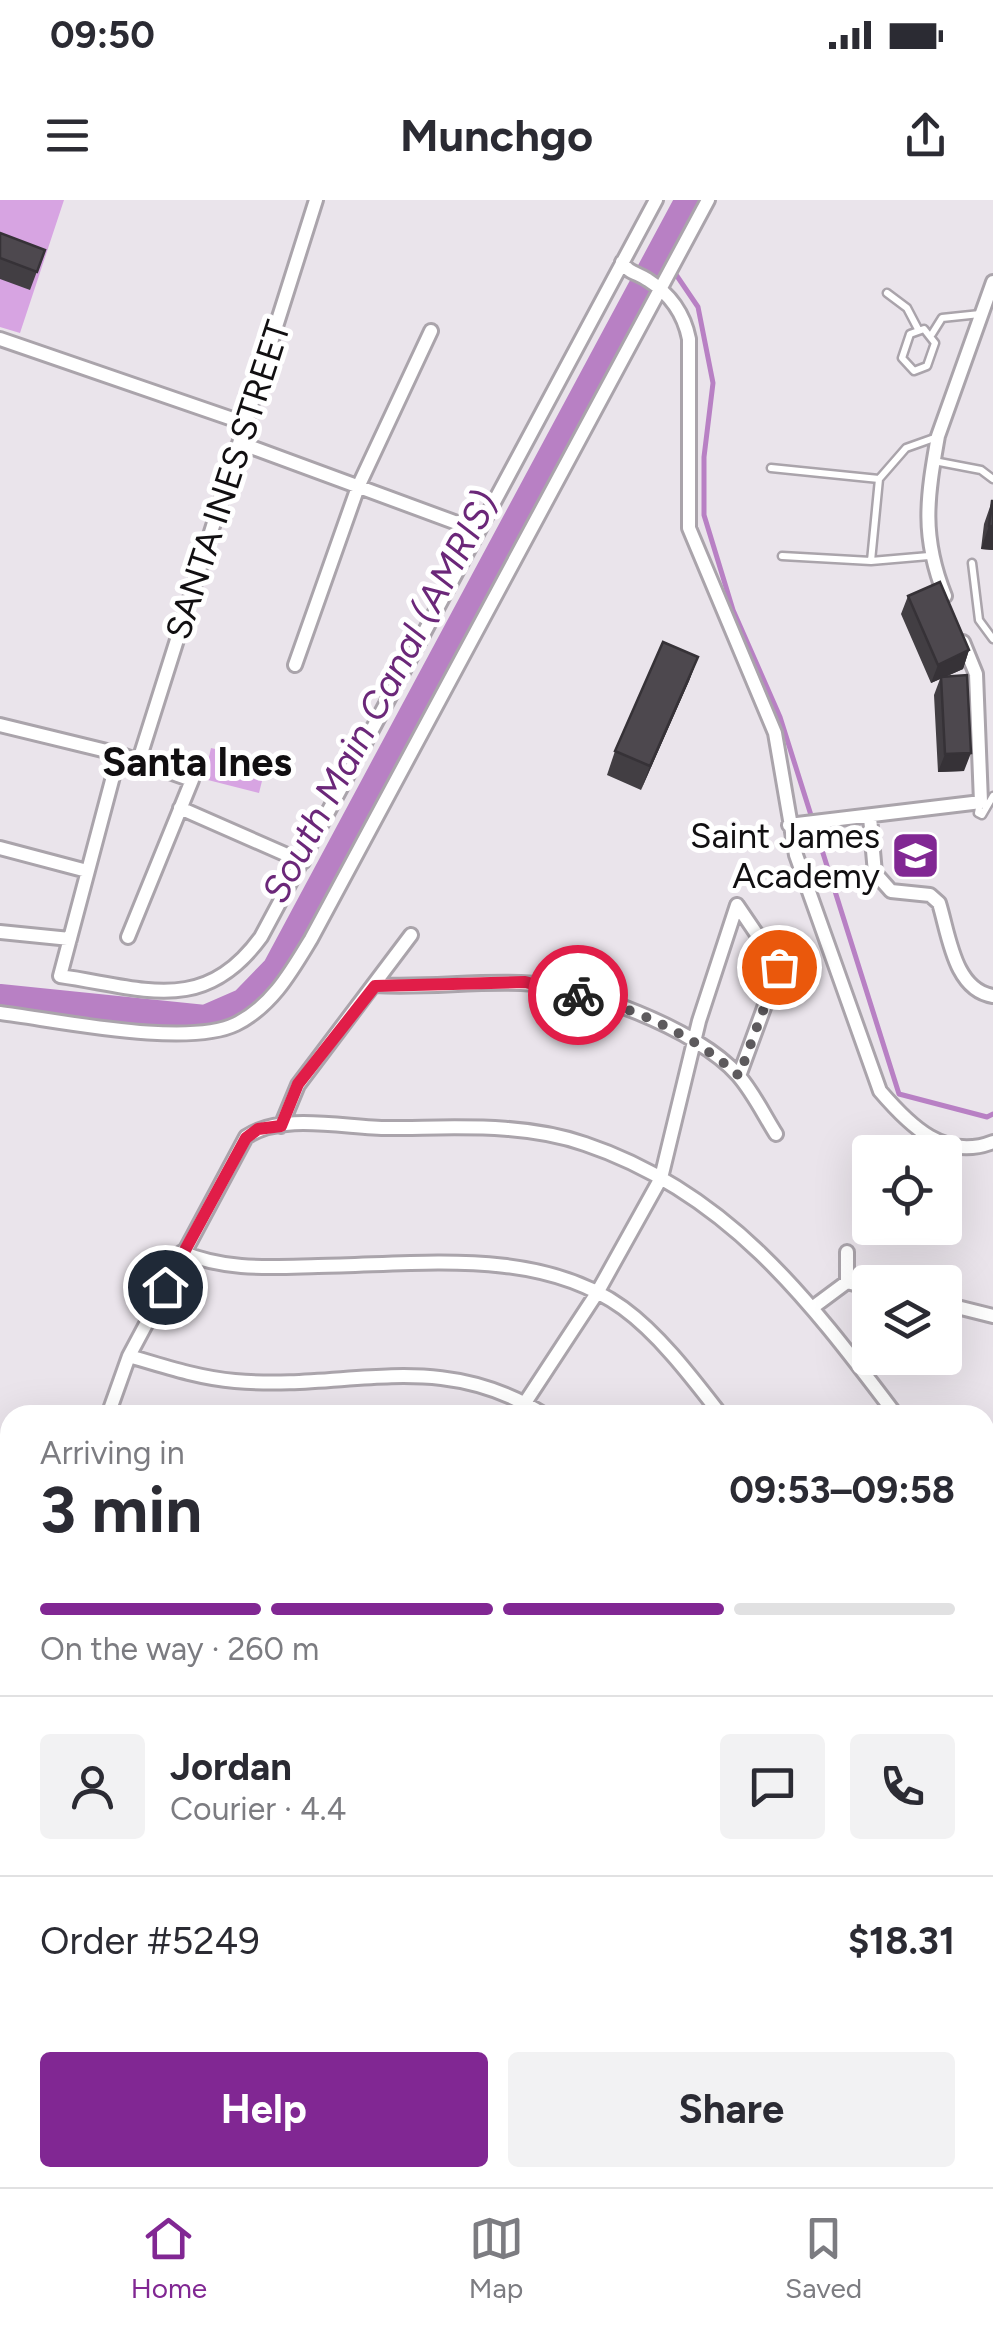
<!DOCTYPE html>
<html lang="en">
<head>
<meta charset="utf-8">
<style>
	:root { --surface:#fff; --page:#f2f2f3; --text:#2b2b33; --muted:#7c7c81; --line:#e1e1e2; --accent:#812793 }
	body { margin:0; font-family:Figtree,sans-serif; background:var(--page); color:var(--text); height:100vh; display:flex; flex-direction:column; font-size:38px; white-space:nowrap }
	* { box-sizing:border-box; margin:0 }
	p { font-size:32px; color:var(--muted) }
	.icon { flex:none; width:55px; height:55px; fill:none; stroke:currentColor; stroke-width:2; stroke-linecap:round; stroke-linejoin:round }
	.map { position:relative; flex:1; overflow:hidden }
	.details { position:absolute; left:0px; top:1205px; width:995px; height:782px; display:flex; flex-direction:column; background:var(--surface); border-radius:30px 30px 0 0; box-shadow:0 10px 40px #0002 }
	.details>* { flex:none }
	.fabs { position:absolute; left:852px; top:935px; display:grid; gap:20px }
	.fabs a { display:grid; place-items:center; width:110px; height:110px; border-radius:10px; background:var(--surface); box-shadow:0 10px 40px #0002; font-size:50px }
	.pin { position:absolute; display:grid; place-items:center; width:85px; height:85px; color:#fff; margin:-42px; border:5px solid #fff; border-radius:50%; box-shadow:0 2px 10px #0007 }
	.courier { position:absolute; display:grid; place-items:center; width:100px; height:100px; margin:-50px; border:8px solid #e11d48; border-radius:50%; background:#fff; color:#222; box-shadow:0 2px 12px #0007 }
	.head em { font-style:normal; font-weight:700 }
	.head div { display:flex; flex-direction:column-reverse }
	.head { display:flex; align-items:center; justify-content:space-between; height:170px; padding:0 40px }
	h1 { font-size:65px; font-weight:700; line-height:75px }
	.bar { display:grid; grid-template-columns:repeat(4,1fr); gap:15px 10px; align-content:center; height:120px; padding:0 40px }
	.bar i { height:12px; border-radius:8px; background:var(--line) }
	.bar .selected { background:var(--accent) }
	.bar p { grid-column:span 4 }
	.line { display:flex; align-items:center; gap:25px; padding:0 40px; border-top:2px solid var(--line) }
	.line div { flex:1 }
	.round { display:grid; place-items:center; flex:none; width:105px; height:105px; border-radius:10px; background:var(--page) }
	.action { display:flex; gap:20px; margin-top:auto; padding:20px 40px }
	.action a { flex:1; height:115px; border-radius:10px; background:var(--accent); color:#fff; font-size:40px; font-weight:700; line-height:115px; text-align:center }
	.action a+a { background:var(--page); color:var(--text) }
	.status { display:flex; justify-content:space-between; align-items:center; height:70px; padding:0 50px; background:var(--surface); direction:ltr }
	.status svg { height:28px; fill:currentColor }
	header { display:flex; justify-content:space-between; align-items:center; height:130px; padding:0 40px; background:var(--surface); font-size:45px; font-weight:700 }
	.tab-bar { display:flex; justify-content:space-around; align-items:center; height:140px; border-top:2px solid var(--line); background:var(--surface); font-size:28px; color:var(--muted) }
	.tab-bar a { display:grid; justify-items:center; gap:5px }
	.tab-bar .selected { color:var(--accent) }
	.map>svg:first-child { display:block }
	.green { fill:#d7a4e2 }
	.lines { fill:none; stroke-linecap:round; stroke-linejoin:round }
	.stream { stroke:#b880c4; stroke-width:5 }
	.river { stroke:#b880c4; stroke-width:28 }
	.lane-casing { stroke:#aaa4ab; stroke-width:11 }
	.street-casing { stroke:#aaa4ab; stroke-width:18 }
	.lane { stroke:#fff; stroke-width:6 }
	.street { stroke:#fff; stroke-width:12 }
	.wall { fill:#423e43 }
	.shaded-wall { fill:#363237 }
	.building { fill:#4d484e; stroke:#363237; stroke-width:2.5 }
	.done { stroke:#5d5a5d; stroke-width:10; stroke-dasharray:0 18 }
	.route { stroke:#e11d48; stroke-width:12 }
	.labels { text-anchor:middle; dominant-baseline:central; stroke-width:10; stroke-linejoin:round; paint-order:stroke }
	.street-label { font-size:35px; fill:#110f11; stroke:#fff }
	.poi-label { font-size:35px; fill:#110f11; stroke:#fff; text-anchor:end }
	.water-label { font-size:38px; font-style:italic; fill:#6b2779; stroke:#fff }
	.quarter-label { font-size:40px; font-weight:bold; fill:#110f11; stroke:#fff }
</style>
</head>
<body>
<div class="status"><b>09:50</b><svg viewBox="0 0 49 12"><path d="M0 12V9h3v3zM5 12V6h3v6zM10 12V3h3v9zM15 12V0h3v12zM26 1h20v11H26zM47 4h2v5h-2z"/></svg></div>
<header><svg class="icon" aria-label="menu" viewBox="0 0 24 24"><path d="M4 6h16M4 12h16M4 18h16"/></svg>Munchgo<svg class="icon" aria-label="share" viewBox="0 0 24 24"><path d="M12 15V3M7 8l5-5 5 5M5 13v7h14v-7"/></svg></header>
<div class="map">
<svg width="993" height="1987" viewBox="0 0 993 1987">
	<rect width="100%" height="100%" fill="#eae4eb"/>
	<path class="green" d="M0,0H64L20,133L0,127Z
		M211,548L267,561L259,593L204,579Z"/>
	<g class="lines">
		<path class="stream" d="M660,51L698,107L713,183L704,257V315L733,410L780,517L899,894L987,917L993,914"/>
		<path class="river" d="M0,798L205,819L244,802L276,769L689,0"/>
		<defs>
			<path id="lane" d="M887,93L907,108L918,129
				M924,129L935,143L927,166L914,171L902,158L910,134Z
				M932,134L942,118L980,114
				M934,261L981,270L993,279
				M771,268L879,279L871,361
				M879,279L906,248L937,237
				M782,356L871,361L929,356
				M972,363L979,420L993,439
				M980,603L978,613L982,615L993,596"/>
			<path id="street" d="M622,62C628,73 638,73 648,80C670,94 684,114 689,139V328L775,533L796,655L880,891C910,926 945,961 993,942
				M0,139L247,224
				M240,243L476,330
				M945,396C921,336 927,298 938,236L993,82
				M295,465L358,287L431,131
				M0,525L119,554L192,580L128,737
				M119,554L60,776C144,788 203,816 261,737L656,0
				M139,560L316,0
				M180,608L303,662
				M870,617L875,673L891,691L930,695L939,703C949,735 954,790 993,796
				M789,625L981,602L976,474L963,442
				M0,648L87,671
				M737,705L779,767L739,876
				M0,732L70,739
				M375,785C424,788 473,781 521,783C582,785 698,829 738,875C753,892 764,915 776,934
				M0,813C57,820 187,848 236,824C272,806 291,772 311,739L708,0
				M281,926L298,885L411,735
				M182,1052C226,1071 272,1067 318,1066C417,1065 537,1046 623,1108C660,1135 693,1179 721,1215
				M847,1082V1052
				M945,1104L993,1116
				M812,1108L847,1082L870,1088
				M129,1156C163,1166 199,1178 235,1181C349,1191 437,1147 545,1215
				M108,1215L129,1156L246,937C282,912 346,928 388,928C453,928 523,922 585,944C728,992 809,1100 896,1215
				M517,1215L597,1093L661,978L699,821L737,705
				M985,1322L993,1330
				M0,1387L10,1390
				M985,1415L993,1405
				M985,1496L993,1501
				M0,1520L10,1525
				M985,1629L993,1633
				M0,1636L10,1640
				M0,1743L10,1742
				M985,1758L993,1760
				M0,1789L10,1791
				M0,1843L10,1846
				M985,1870L993,1872
				M0,1917L10,1919
				M985,1976L993,1978
				M480,1987L481,1978
				M616,1987L618,1978
				M761,1987L762,1978"/>
		</defs>
		<use href="#lane" class="lane-casing"/>
		<use href="#street" class="street-casing"/>
		<use href="#lane" class="lane"/>
		<use href="#street" class="street"/>
	</g>
	<path class="wall" d="M0,33L45,50L30,90L0,79Z
		M992,301L993,350L981,349L984,324Z
		M908,396L969,450L963,469L945,477L964,571L938,572L934,495L940,479L931,483L901,414Z
		M698,457L689,481L641,590L607,575L615,551Z"/>
	<path class="shaded-wall" d="M989,326H993V350L981,349Z
		M969,450L963,469L931,483L938,465Z
		M698,457L689,481L641,590L650,566Z
		M971,553L964,571L938,572L945,554Z"/>
	<path class="building" d="M0,33L45,50L37,72L0,58Z
		M992,301H993V326H989Z
		M940,382L969,450L938,465L908,396Z
		M663,442L698,457L650,566L615,551Z
		M967,475L971,553L945,554L941,477Z"/>
	<g class="lines">
		<path class="done" d="M578,795C636,808 695,836 739,876L779,767"/>
		<path class="route" d="M165,1087L246,938L258,929L281,926L298,884L375,786L525,782L578,795"/>
	</g>
	<defs>
		<symbol id="school-square" viewBox="-11 -11 22 22"><rect x="-9" y="-9" width="18" height="18" rx="4" fill="#812793" stroke="#fff"/><path d="M0-5L7-2L0 1L-7-2ZM-4 1L0 2.5L4 1V4Q0 6-4 4Z" fill="#fff"/></symbol>
	</defs>
	<g fill-rule="evenodd">
		<use href="#school-square" x="888" y="628" width="55" height="55"/>
	</g>
	<g class="labels">
		<g class="street-label">
			<text transform="translate(228 280) rotate(-72)">SANTA INES STREET</text>
		</g>
		<g class="poi-label">
			<text x="880" y="636">Saint James<tspan x="880" dy="40">Academy</tspan></text>
		</g>
		<g class="water-label">
			<text transform="translate(380 497) rotate(-62)">South Main Canal (AMRIS)</text>
		</g>
		<g class="quarter-label">
			<text x="197" y="562">Santa Ines</text>
		</g>
	</g>
</svg>
<div class="fabs">
<a><svg class="icon" aria-label="locate" viewBox="0 0 24 24"><circle cx="12" cy="12" r="6"/><path d="M12 2v4M12 18v4M2 12h4M18 12h4"/></svg></a>
<a><svg class="icon" aria-label="layers" viewBox="0 0 24 24"><path d="M12 4l9 5-9 5-9-5zM3 14l9 5 9-5"/></svg></a>
</div>
<div class="pin" style="left:779px;top:767px;background:#ea580c"><svg class="icon" aria-label="bag" viewBox="0 0 24 24"><path d="M5 8h14l-1 12H6zM9 8a3 3 0 0 1 6 0"/></svg></div>
<div class="pin" style="left:165px;top:1087px;background:#1f2937"><svg class="icon" aria-label="home" viewBox="0 0 24 24"><path d="M3 11l9-7 9 7M6 9v11h12V9"/></svg></div>
<div class="courier" style="left:578px;top:795px"><svg class="icon" aria-label="bike" viewBox="0 0 24 24"><circle cx="6" cy="16" r="4"/><circle cx="18" cy="16" r="4"/><path d="M6 16l4-8h5l3 8M10 8l3 8H6M13 5h3"/></svg></div>
<section class="details">
<div class="head"><div><h1>3 min</h1><p>Arriving in</p></div><em>09:53–09:58</em></div>
<div class="bar"><i class="selected"></i><i class="selected"></i><i class="selected"></i><i></i><p>On the way · 260 m</p></div>
<div class="line" style="height:180px"><a class="round"><svg class="icon" aria-label="person" viewBox="0 0 24 24"><circle cx="12" cy="8" r="4"/><path d="M4 21q1-7 8-7t8 7"/></svg></a><div><b>Jordan</b><p>Courier · 4.4</p></div><a class="round"><svg class="icon" aria-label="chat" viewBox="0 0 24 24"><path d="M4 5h16v11H9l-5 4z"/></svg></a><a class="round"><svg class="icon" aria-label="phone" viewBox="0 0 24 24"><path d="M5 4h4l2 5-3 2q2 4 5 5l2-3 5 2v4C11 20 4 13 5 4z"/></svg></a></div>
<div class="line" style="height:130px"><div>Order #5249</div><b>$18.31</b></div>
<div class="action"><a>Help</a><a>Share</a></div>
</section>
</div>
<nav class="tab-bar">
<a class="selected"><svg class="icon" aria-label="home" viewBox="0 0 24 24"><path d="M3 11l9-7 9 7M6 9v11h12V9"/></svg>Home</a>
<a><svg class="icon" aria-label="map" viewBox="0 0 24 24"><path d="M3 6l6-2 6 2 6-2v14l-6 2-6-2-6 2zM9 4v14M15 6v14"/></svg>Map</a>
<a><svg class="icon" aria-label="saved" viewBox="0 0 24 24"><path d="M7 4h10v16l-5-4-5 4z"/></svg>Saved</a>
</nav>
</body>
</html>
